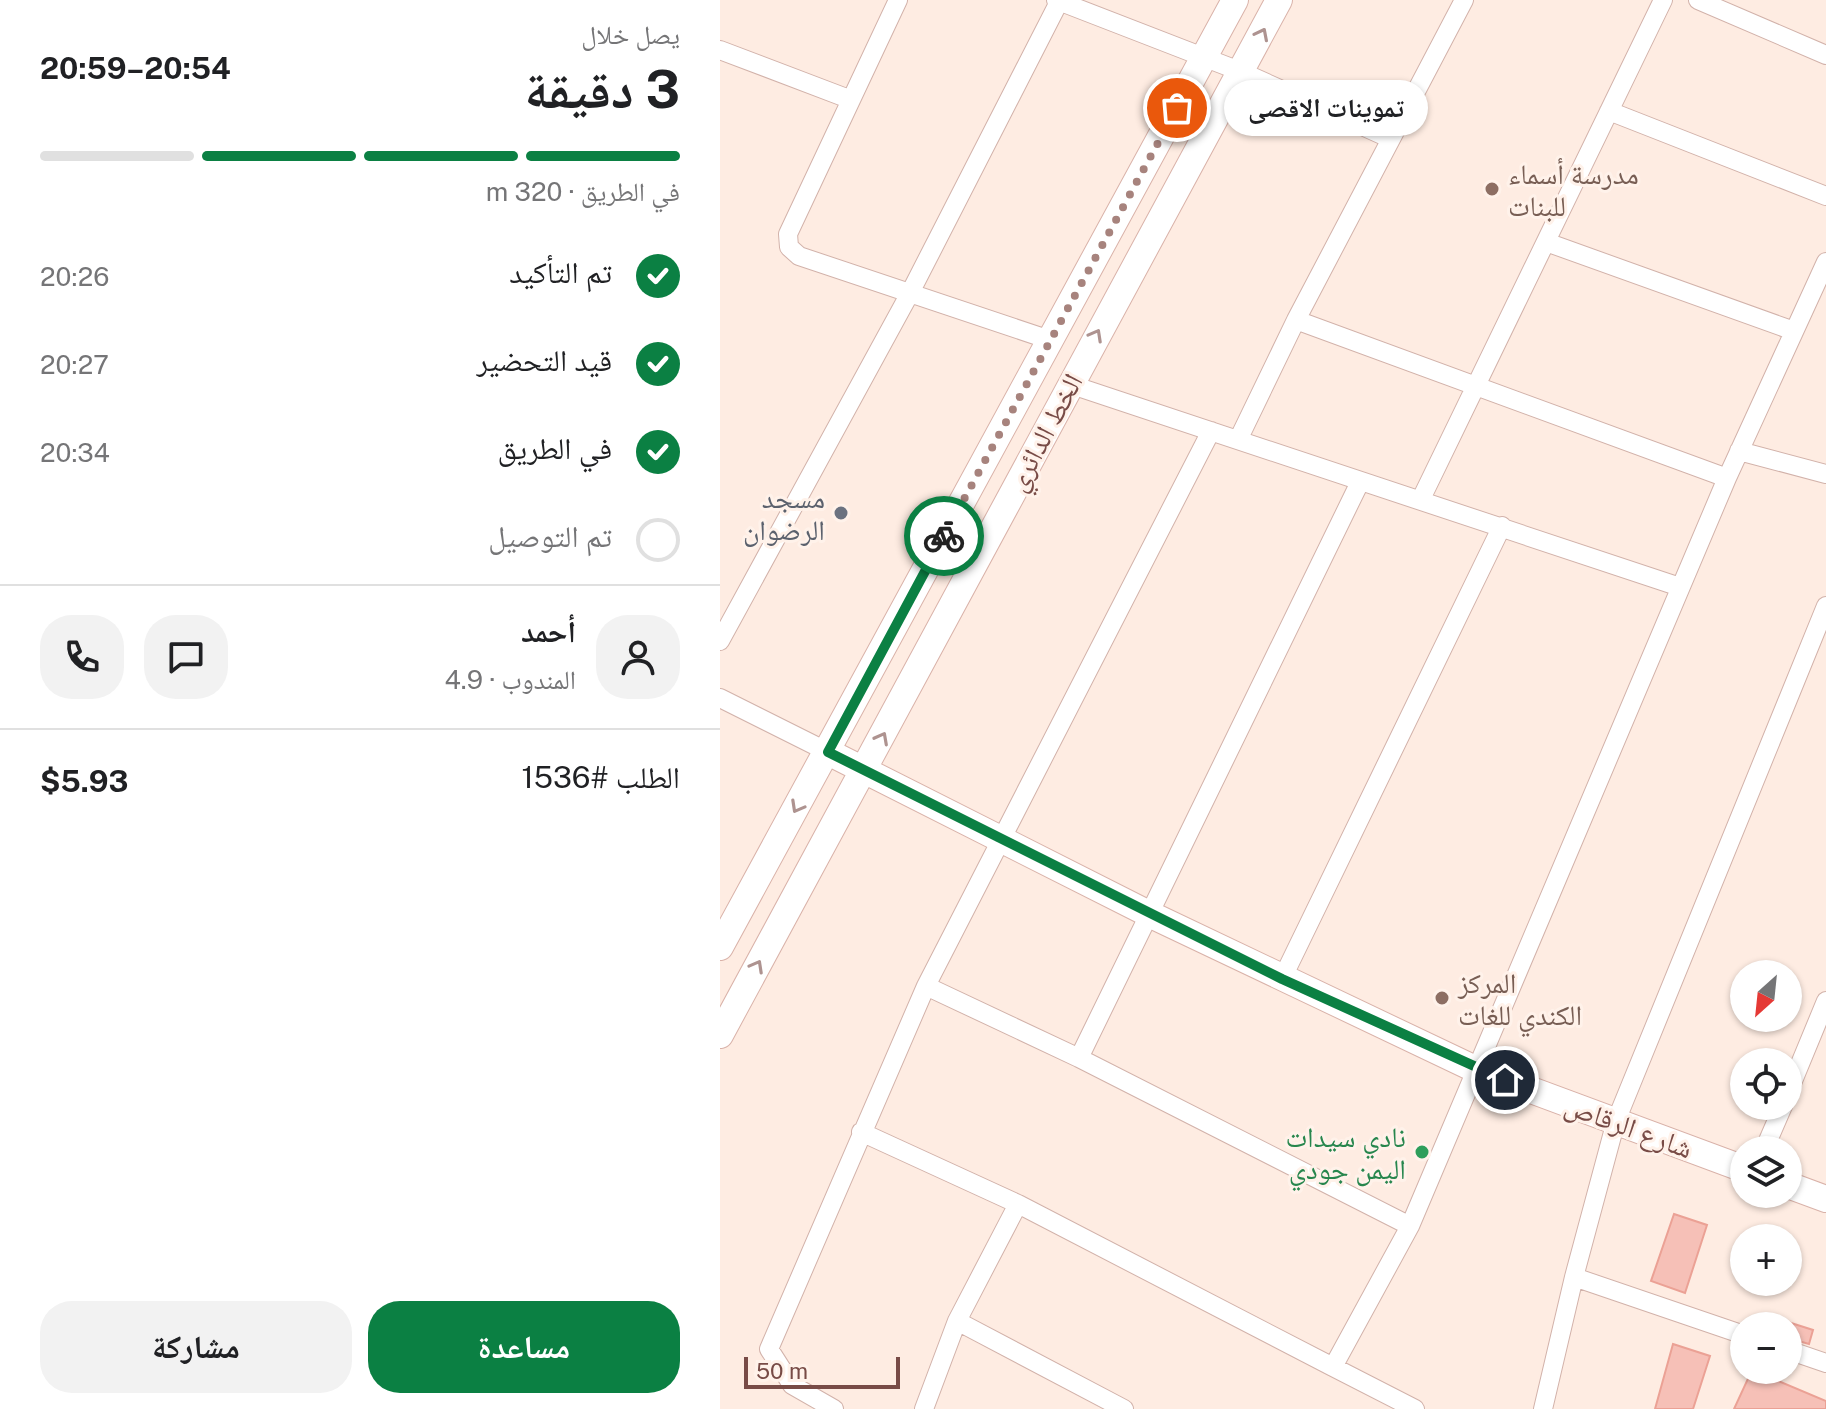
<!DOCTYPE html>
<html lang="ar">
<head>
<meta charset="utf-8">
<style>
	:root { --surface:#fff; --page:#f2f2f2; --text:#202124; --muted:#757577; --line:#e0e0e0; --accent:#0b8043 }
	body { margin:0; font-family:"Public Sans","Noto Naskh Arabic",sans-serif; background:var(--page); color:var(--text); direction:rtl; height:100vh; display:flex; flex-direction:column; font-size:30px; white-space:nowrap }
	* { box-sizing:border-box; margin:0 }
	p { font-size:26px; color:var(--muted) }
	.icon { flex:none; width:44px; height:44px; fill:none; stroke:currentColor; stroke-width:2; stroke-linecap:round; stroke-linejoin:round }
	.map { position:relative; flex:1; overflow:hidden; direction:ltr }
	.sheet { display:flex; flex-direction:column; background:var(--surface); width:720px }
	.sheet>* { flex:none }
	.needle { width:52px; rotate:207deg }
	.tools { position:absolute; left:1010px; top:960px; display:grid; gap:16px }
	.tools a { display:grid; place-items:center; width:72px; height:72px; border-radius:50%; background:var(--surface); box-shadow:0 2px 6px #0004; font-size:40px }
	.scale { position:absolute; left:24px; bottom:20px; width:156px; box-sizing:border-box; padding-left:8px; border:4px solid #784b46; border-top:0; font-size:22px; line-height:28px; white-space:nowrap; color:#784b46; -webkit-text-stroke:6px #fff2ea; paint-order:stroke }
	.pin { position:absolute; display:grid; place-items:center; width:68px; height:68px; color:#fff; margin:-34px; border:4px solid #fff; border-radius:50%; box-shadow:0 2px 8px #0007 }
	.courier { position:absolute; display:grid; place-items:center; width:80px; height:80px; margin:-40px; border:6px solid #0b8043; border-radius:50%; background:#fff; color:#222; box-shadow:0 2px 10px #0007 }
	.bubble { position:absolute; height:56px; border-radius:28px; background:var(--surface); box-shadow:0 2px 6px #0004; font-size:26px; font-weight:700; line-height:56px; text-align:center; direction:rtl }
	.overview em { font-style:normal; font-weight:700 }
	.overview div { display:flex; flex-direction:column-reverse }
	.overview { display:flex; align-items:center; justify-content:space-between; height:136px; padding:0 40px }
	h1 { font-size:52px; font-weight:700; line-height:60px }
	.bar { display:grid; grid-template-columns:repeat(4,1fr); gap:12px 8px; align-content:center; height:96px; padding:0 40px }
	.bar i { height:10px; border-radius:6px; background:var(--line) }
	.bar .selected { background:var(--accent) }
	.bar p { grid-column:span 4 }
	.line { display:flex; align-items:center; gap:20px; padding:0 40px; border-top:2px solid var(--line) }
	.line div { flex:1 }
	.round { display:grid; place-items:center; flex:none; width:84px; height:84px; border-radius:32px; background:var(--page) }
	ol { padding:0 40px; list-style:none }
	li { display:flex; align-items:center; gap:24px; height:88px }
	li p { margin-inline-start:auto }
	li .icon { padding:8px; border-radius:50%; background:var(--accent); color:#fff; stroke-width:4 }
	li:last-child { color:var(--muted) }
	li i { width:44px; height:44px; border:4px solid var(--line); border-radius:50% }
	.primary-button { display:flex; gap:16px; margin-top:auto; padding:16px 40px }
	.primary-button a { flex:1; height:92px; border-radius:32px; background:var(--accent); color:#fff; font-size:32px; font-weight:700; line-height:92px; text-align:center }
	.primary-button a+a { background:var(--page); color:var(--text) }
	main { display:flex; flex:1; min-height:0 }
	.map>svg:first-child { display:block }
	.building { fill:#f6c0b7; stroke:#eba195; stroke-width:2 }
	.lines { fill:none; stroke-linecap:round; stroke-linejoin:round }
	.street-casing { stroke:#d2b2aa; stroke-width:20 }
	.secondary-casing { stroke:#d9b2a9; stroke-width:28 }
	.street { stroke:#fff; stroke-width:18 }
	.secondary { stroke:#fff; stroke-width:26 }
	.oneway { stroke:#ae9390 }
	.done { stroke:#a7837d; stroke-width:8; stroke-dasharray:0 14.4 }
	.route { stroke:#0b8043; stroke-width:10 }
	.education-dot { fill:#8d6e63; stroke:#fff2ea; stroke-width:3 }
	.worship-dot { fill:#6b7280; stroke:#fff2ea; stroke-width:3 }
	.leisure-dot { fill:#2e9e5b; stroke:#fff2ea; stroke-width:3 }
	.labels { text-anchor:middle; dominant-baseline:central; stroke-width:6; stroke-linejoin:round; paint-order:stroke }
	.education-label { font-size:28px; fill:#785e54; stroke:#fff2ea; text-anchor:start }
	.street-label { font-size:28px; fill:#784b46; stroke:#fff2ea }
	.worship-label { font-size:28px; fill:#5b616d; stroke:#fff2ea; text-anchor:end }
	.leisure-label { font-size:28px; fill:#27864d; stroke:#fff2ea; text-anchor:end }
</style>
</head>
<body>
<main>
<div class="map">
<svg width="1106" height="1409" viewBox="0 0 1106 1409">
	<rect width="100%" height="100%" fill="#feece2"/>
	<path class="building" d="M954,1214L987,1225L965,1293L931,1281Z
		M1068,1322L1093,1330L1089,1344L1068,1338Z
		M953,1344L990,1356L973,1409H935Z
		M1032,1370L1106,1401V1409H1014Z"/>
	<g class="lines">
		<defs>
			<path id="street" d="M178,0L68,234L69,247L79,256L330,340
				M336,0L522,72L671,139
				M978,0L1106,55
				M0,50L129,99
				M889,111L1106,196
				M826,242L1074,331
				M576,320L1007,478
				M349,384L960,587
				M519,438L576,320L744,0
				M1019,451L1106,474
				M701,499L943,0
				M0,641L190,293L340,0
				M0,698L108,752
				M562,979L782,526
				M206,986L359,1058L690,1226
				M359,1058L640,482
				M1068,1093L1106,1001
				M141,1132L298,1204L613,1367L690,1226L1007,478L1106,262
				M1044,1150L1063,1106
				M854,1277L1024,1335
				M237,1321L404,1409
				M1068,1350L1106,1363
				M613,1367L695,1409
				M114,1409L72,1385L49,1349L206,986L491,431
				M204,1409L237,1321L298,1204
				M823,1409L854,1277L896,1121L1106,606"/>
			<path id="secondary" d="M108,752L427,913L757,1070L1024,1169
				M0,947L515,0
				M0,1035L559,0
				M1068,1185L1106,1199"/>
		</defs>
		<use href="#street" class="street-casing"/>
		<use href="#secondary" class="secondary-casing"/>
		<use href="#street" class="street"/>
		<use href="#secondary" class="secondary"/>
	</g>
	<defs><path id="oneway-chevron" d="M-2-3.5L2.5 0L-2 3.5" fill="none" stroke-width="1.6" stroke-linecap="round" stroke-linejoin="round" transform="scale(2)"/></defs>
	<g class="oneway">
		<use href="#oneway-chevron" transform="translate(542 34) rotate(-63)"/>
		<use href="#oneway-chevron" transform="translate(376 335) rotate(-61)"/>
		<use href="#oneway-chevron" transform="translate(162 738) rotate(-62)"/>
		<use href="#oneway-chevron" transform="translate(77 807) rotate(119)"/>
		<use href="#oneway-chevron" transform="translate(37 966) rotate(-61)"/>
	</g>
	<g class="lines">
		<path class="done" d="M224,536L457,108"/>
		<path class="route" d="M224,536L108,752L562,979L785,1080"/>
	</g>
	<g class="education-dot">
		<circle cx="772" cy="189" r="8"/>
		<circle cx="722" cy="998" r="8"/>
	</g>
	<circle class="worship-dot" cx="121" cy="513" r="8"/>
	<circle class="leisure-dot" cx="702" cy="1152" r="8"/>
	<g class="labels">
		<g class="education-label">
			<text x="788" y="173">مدرسة أسماء<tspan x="788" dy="32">للبنات</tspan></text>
			<text x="738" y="982">المركز<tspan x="738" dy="32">الكندي للغات</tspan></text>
		</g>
		<g class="street-label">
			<text transform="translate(324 432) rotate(-62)">الخط الدائري</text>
			<text transform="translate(909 1126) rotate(20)">شارع الرقاص</text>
		</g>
		<g class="worship-label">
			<text x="105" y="497">مسجد<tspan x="105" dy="32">الرضوان</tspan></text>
		</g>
		<g class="leisure-label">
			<text x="686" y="1136">نادي سيدات<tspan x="686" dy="32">اليمن جودي</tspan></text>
		</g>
	</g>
</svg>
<div class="tools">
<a><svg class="needle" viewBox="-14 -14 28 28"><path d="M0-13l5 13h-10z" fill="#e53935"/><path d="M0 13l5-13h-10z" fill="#757577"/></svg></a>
<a><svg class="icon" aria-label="locate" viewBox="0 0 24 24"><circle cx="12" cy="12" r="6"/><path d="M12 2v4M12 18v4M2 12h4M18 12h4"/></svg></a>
<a><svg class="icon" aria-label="layers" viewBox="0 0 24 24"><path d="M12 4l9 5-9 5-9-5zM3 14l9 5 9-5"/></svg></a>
<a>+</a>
<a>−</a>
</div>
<div class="scale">50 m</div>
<div class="pin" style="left:457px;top:108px;background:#ea580c"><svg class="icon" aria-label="bag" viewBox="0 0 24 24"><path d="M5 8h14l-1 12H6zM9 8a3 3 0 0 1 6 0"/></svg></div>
<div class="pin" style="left:785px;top:1080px;background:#1f2937"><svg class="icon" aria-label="home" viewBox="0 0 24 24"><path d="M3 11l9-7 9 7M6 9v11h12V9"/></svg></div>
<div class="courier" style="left:224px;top:536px"><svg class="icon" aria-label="bike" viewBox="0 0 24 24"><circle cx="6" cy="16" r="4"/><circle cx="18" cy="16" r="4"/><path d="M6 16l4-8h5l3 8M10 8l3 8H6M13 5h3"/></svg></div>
<div class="bubble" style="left:504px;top:80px;width:204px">تموينات الاقصى</div>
</div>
<section class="sheet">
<div class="overview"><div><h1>3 دقيقة</h1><p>يصل خلال</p></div><em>20:54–20:59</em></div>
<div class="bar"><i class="selected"></i><i class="selected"></i><i class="selected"></i><i></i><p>في الطريق · 320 m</p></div>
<ol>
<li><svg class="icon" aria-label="check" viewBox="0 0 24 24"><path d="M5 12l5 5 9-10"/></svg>تم التأكيد<p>20:26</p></li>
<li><svg class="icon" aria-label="check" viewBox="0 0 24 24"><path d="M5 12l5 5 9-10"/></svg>قيد التحضير<p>20:27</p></li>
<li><svg class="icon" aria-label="check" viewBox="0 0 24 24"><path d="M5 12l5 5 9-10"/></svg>في الطريق<p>20:34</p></li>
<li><i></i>تم التوصيل</li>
</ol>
<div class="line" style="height:144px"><a class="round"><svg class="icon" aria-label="person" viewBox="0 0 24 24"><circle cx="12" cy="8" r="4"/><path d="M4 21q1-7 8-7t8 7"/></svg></a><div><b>أحمد</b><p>المندوب · 4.9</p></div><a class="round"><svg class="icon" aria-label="chat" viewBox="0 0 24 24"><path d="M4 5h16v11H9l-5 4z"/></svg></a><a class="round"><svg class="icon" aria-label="phone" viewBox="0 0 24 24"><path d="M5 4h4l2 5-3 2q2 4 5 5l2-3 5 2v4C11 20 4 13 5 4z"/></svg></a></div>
<div class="line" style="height:104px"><div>الطلب #1536</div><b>$5.93</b></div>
<div class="primary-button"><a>مساعدة</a><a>مشاركة</a></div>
</section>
</main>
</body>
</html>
